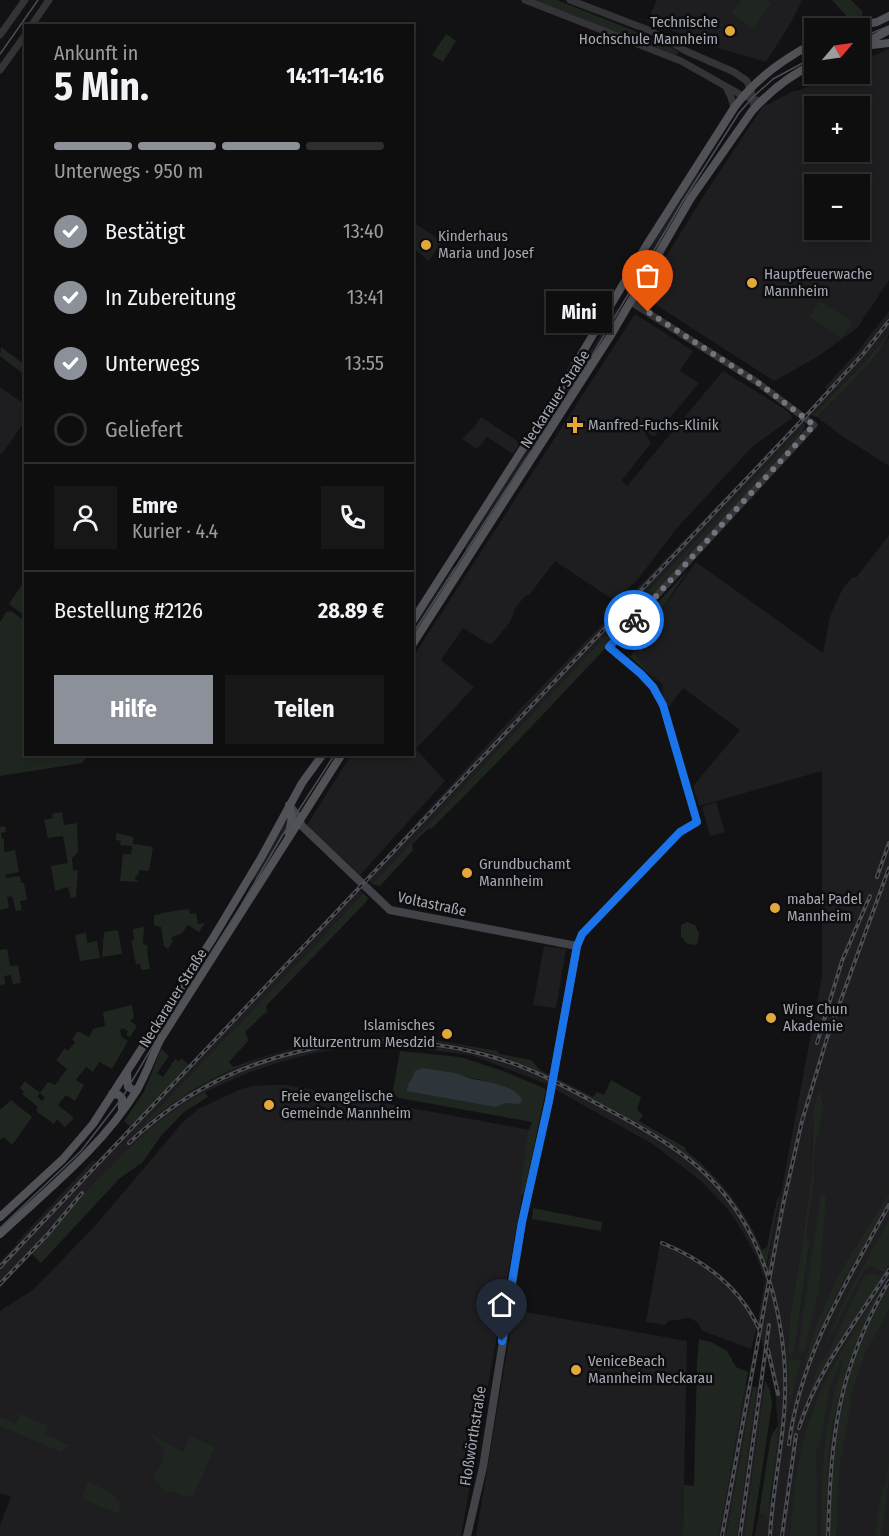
<!DOCTYPE html>
<html lang="de">
<head>
<meta charset="utf-8">
<style>
	:root { --surface:#0e0e0f; --page:#171718; --text:#f1f3f6; --muted:#9b9c9e; --line:#2e2e2f; --accent:#8c9099 }
	body { margin:0; font-family:"Fira Sans Condensed",sans-serif; background:var(--page); color:var(--text); height:100vh; display:flex; flex-direction:column; font-size:22px; white-space:nowrap }
	* { box-sizing:border-box; margin:0 }
	p { font-size:20px; color:var(--muted) }
	.icon { flex:none; width:33px; height:33px; fill:none; stroke:currentColor; stroke-width:2; stroke-linecap:round; stroke-linejoin:round }
	.map { position:relative; flex:1; overflow:hidden }
	.drawer { position:absolute; left:24px; top:24px; width:390px; height:732px; display:flex; flex-direction:column; background:var(--surface); border-radius:0px; box-shadow:0 3px 9px #0003,0 0 0 2px var(--line) }
	.drawer>* { flex:none }
	.needle { width:39px; rotate:61deg }
	.fabs { position:absolute; left:804px; top:18px; display:grid; gap:12px }
	.fabs a { display:grid; place-items:center; width:66px; height:66px; border-radius:0px; background:var(--surface); box-shadow:0 3px 9px #0003,0 0 0 2px var(--line); font-size:30px }
	.pin { position:absolute; display:grid; place-items:center; width:51px; height:51px; color:#fff; margin:-62px -26px; border-radius:50% 50% 50% 0; rotate:-45deg; box-shadow:0 0 6px #0007 }
	.pin .icon { rotate:45deg }
	.courier { position:absolute; display:grid; place-items:center; width:60px; height:60px; margin:-30px; border:4px solid #1a73e8; border-radius:50%; background:#fff; color:#222; box-shadow:0 2px 8px #0007 }
	.bubble { position:absolute; height:42px; border-radius:0px; background:var(--surface); box-shadow:0 3px 9px #0003,0 0 0 2px var(--line); font-size:20px; font-weight:700; line-height:42px; text-align:center }
	.headline em { font-style:normal; font-weight:700 }
	.headline div { display:flex; flex-direction:column-reverse }
	.headline { display:flex; align-items:center; justify-content:space-between; height:102px; padding:0 30px }
	h1 { font-size:39px; font-weight:700; line-height:45px }
	.bar { display:grid; grid-template-columns:repeat(4,1fr); gap:9px 6px; align-content:center; height:72px; padding:0 30px }
	.bar i { height:8px; border-radius:4px; background:var(--line) }
	.bar .active { background:var(--accent) }
	.bar p { grid-column:span 4 }
	.line { display:flex; align-items:center; gap:15px; padding:0 30px; border-top:2px solid var(--line) }
	.line div { flex:1 }
	.round { display:grid; place-items:center; flex:none; width:63px; height:63px; border-radius:0px; background:var(--page) }
	ol { padding:0 30px; list-style:none }
	li { display:flex; align-items:center; gap:18px; height:66px }
	li p { margin-inline-start:auto }
	li .icon { padding:6px; border-radius:50%; background:var(--accent); color:#fff; stroke-width:4 }
	li:last-child { color:var(--muted) }
	li i { width:33px; height:33px; border:3px solid var(--line); border-radius:50% }
	.button { display:flex; gap:12px; margin-top:auto; padding:12px 30px }
	.button a { flex:1; height:69px; border-radius:0px; background:var(--accent); color:#fff; font-size:24px; font-weight:700; line-height:69px; text-align:center }
	.button a+a { background:var(--page); color:var(--text) }
	.map>svg:first-child { display:block }
	.built { fill:#1e1e21; fill-rule:evenodd }
	.green { fill:#1f2620; fill-rule:evenodd }
	.water { fill:#2d353b }
	.lines { fill:none; stroke-linecap:round; stroke-linejoin:round }
	.tertiary { stroke:#343438; stroke-width:7 }
	.secondary { stroke:#424348; stroke-width:8 }
	.primary { stroke:#505257; stroke-width:8 }
	.tram { stroke:#4d4e53; stroke-width:1.5 }
	.rail-casing { stroke:#4d4e53; stroke-width:4 }
	.rail { stroke:#0d0d0f; stroke-width:1.5; stroke-dasharray:4.5; stroke-linecap:butt }
	.secondary-bridge { stroke:#424348; stroke-width:8 }
	.done { stroke:#72747b; stroke-width:6; stroke-dasharray:0 10.8 }
	.route { stroke:#1a73e8; stroke-width:8 }
	.poi-dot { fill:#e3a83b; stroke:#0d0d0f; stroke-width:2 }
	.labels { text-anchor:middle; dominant-baseline:central; stroke-width:5; stroke-linejoin:round; paint-order:stroke }
	.poi-label { font-size:15px; fill:#a5a9b3; stroke:#0d0d0f; text-anchor:start }
	.street-label { font-size:15px; fill:#a5a9b3; stroke:#0d0d0f }
</style>
</head>
<body>
<div class="map">
<svg width="889" height="1536" viewBox="0 0 889 1536">
	<rect width="100%" height="100%" fill="#121214"/>
	<path class="built" d="M657,0H802L793,19L766,62L712,46L647,21Z
		M889,49V280L857,328L817,357L774,381L650,301L644,292L706,192L764,105L771,104L772,102L794,91L801,90L833,74H860V61ZM814,106H860V152H814ZM814,184H860V230H814Z
		M697,171L702,174L675,217L631,296H628L627,290L658,234Z
		M412,222L442,241L429,261L413,248Z
		M617,308L620,313L567,397L566,391Z
		M889,311V332L864,363L812,416L807,412L827,390L825,387L858,351Z
		M635,314L693,351L680,371L699,383L654,437L647,432L645,434L651,443L622,480L627,486L723,371L775,403L790,413L792,418L752,447L677,528L638,579L599,617L612,599L555,561L530,594L524,597L515,609L510,622L492,644L487,643L463,628L441,660L474,687L416,749L445,781L360,875L307,825L351,755L412,754L413,657Z
		M889,338V466L842,436L817,417L867,364Z
		M0,387L26,405L25,421L2,454L0,453Z
		M563,395L565,400L467,552L465,548L559,397Z
		M481,417L520,443L513,454L487,437L477,449L462,439L474,427Z
		M800,420L805,425L767,466L372,884L366,878L521,708Z
		M889,535V1536H755L759,1514L765,1515L771,1500L778,1426L775,1392L770,1367L757,1327L751,1349L703,1331L697,1322L690,1318L668,1321L665,1325L646,1322L660,1244L702,1264L719,1278L734,1293L757,1325L765,1279L756,1256L738,1224L726,1207L701,1181L654,1145L544,1083L471,1055L405,1047L343,1048L310,1054L277,1063L248,1073L205,1092L173,1111L132,1147L98,1181L0,1288V1262L17,1244L16,1243L93,1160L97,1163L357,887L363,893L316,944L143,1126L181,1097L213,1079L248,1063L285,1052L322,1044L361,1039L421,1040L458,1046L499,1056L538,1071L649,1129L681,1149L702,1166L730,1197L749,1226L767,1267L822,976V771L699,806L693,786L740,730L683,688L668,708L662,684L640,662L635,653L655,619L696,562L823,653L830,616L843,588L853,577L856,578ZM819,1092L824,1104L815,1147L814,1183L806,1239L810,1240L795,1348L788,1353L790,1314L802,1247L812,1170L813,1127Z
		M453,567L457,569L413,638V629Z
		M716,802L725,832L710,836L702,807Z
		M289,822V827L259,877L252,881L285,823Z
		M544,946L566,949L556,1008L533,1005Z
		M269,1085H286L530,1130L521,1202L461,1536H0V1525L11,1497L0,1493V1311L34,1289L95,1226L182,1123L198,1109L239,1090L253,1086Z
		M514,1310L687,1341L683,1536H476Z
		M746,1385L753,1387L726,1536H719Z
		M757,1387L764,1389L754,1464L744,1536H737Z"/>
	<path class="green" d="M533,0H557L662,42L679,52L676,55Z
		M741,0H767L771,3L753,29L732,13Z
		M832,0H851L863,12L861,19L851,21Z
		M446,34L456,41L443,62L432,55Z
		M820,301L852,322L842,338L810,317Z
		M889,332C889,348 831,402 817,417L812,416L864,363Z
		M1,347L25,365V375L0,356Z
		M805,425L804,429L799,436C752,485 710,536 664,585C588,667 511,750 431,829L429,828L412,844L413,850L380,886L372,884Z
		M688,570L655,619L635,653C647,677 666,678 667,708L661,685L627,654L631,656L653,617L648,613Z
		M25,580V616L9,604Z
		M11,611L25,621L26,754L89,755L82,763L0,776V622L6,612Z
		M62,812L64,825L77,823L78,852L72,858L73,871L78,870L76,897L71,898L68,887L55,891L51,866L68,863L63,836L48,838L44,820L53,818L52,814Z
		M5,826L6,832L1,833L2,839L4,838V852L15,850L19,872L5,875L6,878L20,876L21,883H24L27,900L20,901L22,910L16,911L12,896L7,897L9,908L0,910V827Z
		M116,833L134,837L133,844L153,847L149,871L139,870L138,876L136,875L135,879L139,882L120,881L123,854H131L132,846L120,845L121,841L116,840Z
		M363,893L368,898L367,901L266,1006L267,1013H265L246,1031V1035L249,1040L229,1062L233,1067C286,1048 336,1036 392,1037L393,1036L423,1038L497,1051L499,1054L531,1060L540,1070L593,1097L597,1092L604,1095L611,1080L641,1097L637,1110L643,1115L639,1121L686,1148L685,1150C719,1177 745,1210 762,1250L767,1247L777,1200L780,1195L766,1268C740,1184 684,1147 610,1108C574,1089 538,1068 499,1056C399,1024 286,1036 196,1088C175,1100 156,1116 137,1131L316,944Z
		M189,909L190,914L196,913L198,924L205,923L199,932L188,925L182,933L171,938L173,941L168,949L164,946L161,927L154,925V915L159,914L160,915L161,913Z
		M687,922L695,925L699,933L698,943L694,945L686,943L681,936V925Z
		M144,927L143,944L148,946L147,951L150,969L141,970L140,964H136L131,940L134,941L133,929Z
		M118,930L122,954L102,957L104,932Z
		M86,933L87,943L97,941L100,958L80,961L75,935Z
		M7,949L10,966L18,965L21,983L13,984L11,975L4,976L5,984L0,985V950Z
		M132,1005L134,1017L130,1021L137,1026L130,1037L126,1035L128,1031L122,1028L120,1031L122,1037L128,1041L112,1069L99,1062L93,1072L86,1067L76,1080L84,1085L75,1101L66,1095L58,1105L74,1118L65,1127L57,1119L54,1124L36,1111L38,1107L22,1094L24,1092L20,1088L25,1081L40,1093L37,1097L42,1101L45,1098L40,1093L48,1082L55,1085L67,1069L56,1060L65,1048L68,1051L75,1042L72,1039L78,1031L89,1037L93,1029L105,1026L103,1012Z
		M161,1049L169,1056L157,1073L163,1077L175,1059L179,1062L181,1058L189,1065L131,1127L124,1121L144,1092Z
		M400,1051L460,1057L503,1071L546,1089L524,1194H520L528,1133L532,1122L399,1098L395,1095L393,1090ZM422,1068L482,1080L513,1104L411,1080Z
		M819,1090L824,1106L815,1147L814,1183L806,1239H810L795,1348L792,1353L788,1354L790,1314L802,1247L812,1170L814,1108Z
		M205,1092L208,1097L184,1112L161,1136L142,1163L120,1178L41,1263L31,1253C75,1204 120,1151 173,1111C183,1104 194,1098 205,1092Z
		M11,1100L32,1117L12,1145L4,1137L0,1140V1110Z
		M821,1194L826,1195L819,1290L803,1354L799,1349L801,1330Z
		M889,1194V1200L835,1296L807,1362L806,1359L816,1326L838,1276Z
		M533,1208L602,1222L601,1231L532,1219Z
		M889,1220V1264L884,1272L870,1266L864,1270L822,1353L844,1301Z
		M871,1273L882,1277L825,1366L807,1398L820,1361L824,1360L827,1356L861,1282L866,1275Z
		M887,1280L888,1281C859,1332 837,1385 830,1444C826,1474 827,1506 826,1536H821C821,1476 824,1419 843,1362L841,1360L829,1391L819,1448L816,1450L817,1536H790C793,1498 797,1458 809,1422C826,1371 857,1325 887,1280Z
		M889,1288V1309L864,1355L849,1402L851,1404L840,1462L836,1536H830C833,1446 840,1367 889,1288Z
		M699,1339L711,1342L727,1351L736,1367L748,1372L719,1536H683L684,1485L694,1486L697,1363Z
		M788,1360H801L789,1406Z
		M765,1381L770,1390L772,1404L752,1536H744Z
		M753,1387H757L737,1536H726Z
		M20,1414L48,1426L45,1434L69,1445L62,1449L61,1452L0,1426V1417L16,1424Z
		M778,1426L776,1456L767,1522L765,1515L759,1514L770,1442L772,1434Z
		M150,1434L183,1452L190,1436L215,1447L193,1496L188,1495L185,1498L174,1491L166,1493L153,1477L161,1465L165,1451Z
		M889,1461C889,1487 886,1511 880,1536H875L882,1488L886,1486Z
		M88,1481L114,1495L120,1503L119,1514L82,1499Z"/>
	<path class="water" d="M422,1068C433,1070 444,1071 455,1073C461,1074 467,1078 473,1079C486,1082 519,1086 522,1101L519,1104L505,1103L496,1107L407,1091C407,1082 413,1080 415,1071Z"/>
	<g class="lines">
		<path class="tertiary" d="M525,0L681,61L743,96L761,101
			M570,0L651,31L686,51L734,72L747,81L752,94L753,103
			M31,26L49,0
			M0,35L25,0
			M0,70L26,34
			M726,87L731,97L734,108
			M577,946L583,934L680,832L697,822L663,705L653,687L641,674L609,647L814,425L757,382L631,302"/>
		<path class="secondary" d="M290,806L296,814L302,826L390,910L577,946L565,1012
			M467,1536L483,1467L522,1222L549,1101"/>
		<path class="primary" d="M845,28L877,22L889,16
			M860,46L889,30
			M863,46L889,43
			M412,622L554,400L646,246L734,108C755,79 783,59 814,43
			M412,645L611,335L691,198L752,111C770,91 790,75 814,64
			M289,834L292,816L289,805
			M127,1073L128,1087L136,1091
			M112,1094L119,1095L122,1098V1111
			M0,1217L63,1159L93,1124L213,938L261,858L302,783L323,754
			M0,1234C48,1189 102,1147 137,1090C146,1074 152,1057 160,1040L342,754"/>
		<path class="tram" d="M860,38L889,26
			M0,54L38,0
			M412,635L586,366L683,201L739,113L753,97L773,79L814,57
			M0,1228L81,1151L122,1098L161,1032L239,909L282,836L335,754"/>
		<defs>
			<path id="rail" d="M877,877L889,843
				M817,1043L842,961L870,896
				M129,1143C226,1050 368,1019 496,1058C535,1069 571,1090 607,1109C670,1142 721,1173 753,1239C778,1291 789,1356 784,1414C781,1455 772,1495 770,1536
				M662,1243C704,1260 741,1288 760,1331
				M0,1267L805,417L863,354L889,321
				M0,1284L48,1234L82,1193
				M768,1350L778,1394
				M799,1428C817,1370 857,1321 889,1270
				M789,1444C800,1356 847,1281 889,1205
				M722,1536L783,1205L802,1121L827,1038L889,868
				M740,1536L769,1325
				M782,1536L796,1435
				M828,1536C831,1435 837,1371 889,1281"/>
		</defs>
		<use href="#rail" class="rail-casing"/>
		<use href="#rail" class="rail"/>
		<path class="secondary-bridge" d="M549,1101L565,1012"/>
	</g>
	<g class="lines">
		<path class="done" d="M634,620L814,425L757,382L648,312"/>
		<path class="route" d="M502,1341L522,1222L549,1101L577,946L582,934L680,832L697,822L663,705L653,687L641,674L609,647L634,620"/>
	</g>
	<g class="poi-dot">
		<circle cx="730" cy="31" r="6"/>
		<circle cx="426" cy="245" r="6"/>
		<circle cx="752" cy="283" r="6"/>
		<path d="M572 416h6v6h6v6h-6v6h-6v-6h-6v-6h6z"/>
		<circle cx="467" cy="873" r="6"/>
		<circle cx="775" cy="908" r="6"/>
		<circle cx="771" cy="1018" r="6"/>
		<circle cx="447" cy="1034" r="6"/>
		<circle cx="269" cy="1105" r="6"/>
		<circle cx="576" cy="1370" r="6"/>
	</g>
	<g class="labels">
		<g class="poi-label">
			<text x="718" y="22" text-anchor="end">Technische<tspan x="718" dy="17">Hochschule Mannheim</tspan></text>
			<text x="438" y="236">Kinderhaus<tspan x="438" dy="17">Maria und Josef</tspan></text>
			<text x="764" y="274">Hauptfeuerwache<tspan x="764" dy="17">Mannheim</tspan></text>
			<text x="588" y="425">Manfred-Fuchs-Klinik</text>
			<text x="479" y="864">Grundbuchamt<tspan x="479" dy="17">Mannheim</tspan></text>
			<text x="787" y="899">maba! Padel<tspan x="787" dy="17">Mannheim</tspan></text>
			<text x="783" y="1009">Wing Chun<tspan x="783" dy="17">Akademie</tspan></text>
			<text x="435" y="1025" text-anchor="end">Islamisches<tspan x="435" dy="17">Kulturzentrum Mesdzid</tspan></text>
			<text x="281" y="1096">Freie evangelische<tspan x="281" dy="17">Gemeinde Mannheim</tspan></text>
			<text x="588" y="1361">VeniceBeach<tspan x="588" dy="17">Mannheim Neckarau</tspan></text>
		</g>
		<g class="street-label">
			<text transform="translate(555 399) rotate(-57)">Neckarauer Straße</text>
			<text transform="translate(432 904) rotate(12)">Voltastraße</text>
			<text transform="translate(173 998) rotate(-58)">Neckarauer Straße</text>
			<text transform="translate(473 1436) rotate(-81)">Floßwörthstraße</text>
		</g>
	</g>
</svg>
<div class="fabs">
<a><svg class="needle" viewBox="-14 -14 28 28"><path d="M0-13l5 13h-10z" fill="#e53935"/><path d="M0 13l5-13h-10z" fill="#9b9c9e"/></svg></a>
<a>+</a>
<a>−</a>
</div>
<div class="pin" style="left:648px;top:312px;background:#ea580c"><svg class="icon" aria-label="bag" viewBox="0 0 24 24"><path d="M5 8h14l-1 12H6zM9 8a3 3 0 0 1 6 0"/></svg></div>
<div class="pin" style="left:502px;top:1341px;background:#1f2937"><svg class="icon" aria-label="home" viewBox="0 0 24 24"><path d="M3 11l9-7 9 7M6 9v11h12V9"/></svg></div>
<div class="courier" style="left:634px;top:620px"><svg class="icon" aria-label="bike" viewBox="0 0 24 24"><circle cx="6" cy="16" r="4"/><circle cx="18" cy="16" r="4"/><path d="M6 16l4-8h5l3 8M10 8l3 8H6M13 5h3"/></svg></div>
<div class="bubble" style="left:546px;top:291px;width:66px">Mini</div>
<section class="drawer">
<div class="headline"><div><h1>5 Min.</h1><p>Ankunft in</p></div><em>14:11–14:16</em></div>
<div class="bar"><i class="active"></i><i class="active"></i><i class="active"></i><i></i><p>Unterwegs · 950 m</p></div>
<ol>
<li><svg class="icon" aria-label="check" viewBox="0 0 24 24"><path d="M5 12l5 5 9-10"/></svg>Bestätigt<p>13:40</p></li>
<li><svg class="icon" aria-label="check" viewBox="0 0 24 24"><path d="M5 12l5 5 9-10"/></svg>In Zubereitung<p>13:41</p></li>
<li><svg class="icon" aria-label="check" viewBox="0 0 24 24"><path d="M5 12l5 5 9-10"/></svg>Unterwegs<p>13:55</p></li>
<li><i></i>Geliefert</li>
</ol>
<div class="line" style="height:108px"><a class="round"><svg class="icon" aria-label="person" viewBox="0 0 24 24"><circle cx="12" cy="8" r="4"/><path d="M4 21q1-7 8-7t8 7"/></svg></a><div><b>Emre</b><p>Kurier · 4.4</p></div><a class="round"><svg class="icon" aria-label="phone" viewBox="0 0 24 24"><path d="M5 4h4l2 5-3 2q2 4 5 5l2-3 5 2v4C11 20 4 13 5 4z"/></svg></a></div>
<div class="line" style="height:78px"><div>Bestellung #2126</div><b>28.89 €</b></div>
<div class="button"><a>Hilfe</a><a>Teilen</a></div>
</section>
</div>
</body>
</html>
